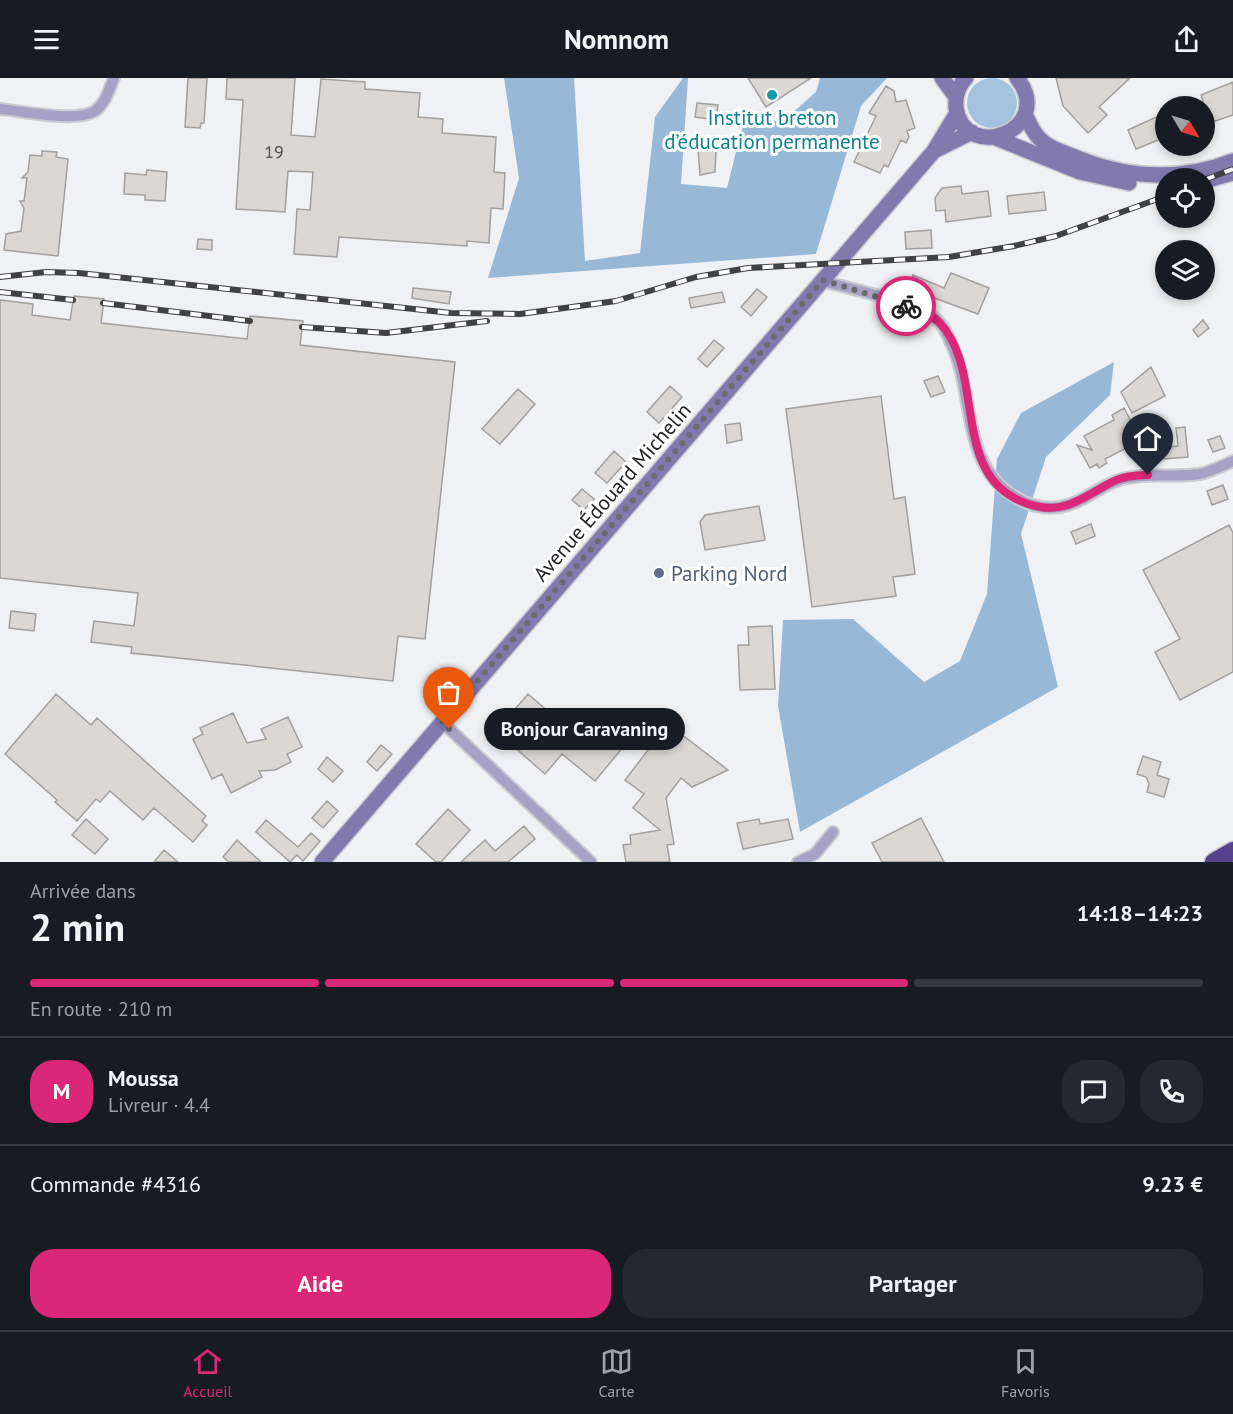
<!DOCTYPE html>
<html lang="fr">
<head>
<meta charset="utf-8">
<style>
	:root { --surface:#171b24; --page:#242831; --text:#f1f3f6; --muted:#9ea1a6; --line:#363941; --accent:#db2777 }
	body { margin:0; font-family:"PT Sans",sans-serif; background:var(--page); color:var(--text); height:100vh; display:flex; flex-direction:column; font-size:22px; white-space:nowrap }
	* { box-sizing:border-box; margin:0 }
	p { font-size:20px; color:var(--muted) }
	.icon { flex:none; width:33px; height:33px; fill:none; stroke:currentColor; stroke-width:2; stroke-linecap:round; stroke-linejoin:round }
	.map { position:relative; height:784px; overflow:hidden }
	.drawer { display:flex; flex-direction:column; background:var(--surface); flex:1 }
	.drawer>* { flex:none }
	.needle { width:39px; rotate:128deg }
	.controls { position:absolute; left:1155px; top:18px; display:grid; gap:12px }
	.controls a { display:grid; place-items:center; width:60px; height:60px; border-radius:50%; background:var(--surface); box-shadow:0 3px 9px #0003; font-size:30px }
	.pin { position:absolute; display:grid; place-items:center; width:51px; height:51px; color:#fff; margin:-62px -26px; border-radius:50% 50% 50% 0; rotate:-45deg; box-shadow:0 0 6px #0007 }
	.pin .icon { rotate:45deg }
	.courier { position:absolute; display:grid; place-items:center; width:60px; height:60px; margin:-30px; border:4px solid #db2777; border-radius:50%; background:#fff; color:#222; box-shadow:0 2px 8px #0007 }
	.bubble { position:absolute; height:42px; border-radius:21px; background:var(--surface); box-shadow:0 3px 9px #0003; font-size:20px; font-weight:600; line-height:42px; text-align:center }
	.head em { font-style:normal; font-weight:600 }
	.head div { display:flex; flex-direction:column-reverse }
	.head { display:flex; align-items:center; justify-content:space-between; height:102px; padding:0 30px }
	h1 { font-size:39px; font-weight:600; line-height:45px }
	.bar { display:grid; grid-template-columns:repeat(4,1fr); gap:9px 6px; align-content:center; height:72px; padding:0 30px }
	.bar i { height:8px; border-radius:4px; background:var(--line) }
	.bar .selected { background:var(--accent) }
	.bar p { grid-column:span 4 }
	.line { display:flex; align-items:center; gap:15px; padding:0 30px; border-top:2px solid var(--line) }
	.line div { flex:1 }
	.round { display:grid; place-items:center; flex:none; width:63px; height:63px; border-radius:24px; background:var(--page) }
	.action { display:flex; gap:12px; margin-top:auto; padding:12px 30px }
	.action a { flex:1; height:69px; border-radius:24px; background:var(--accent); color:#fff; font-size:24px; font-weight:600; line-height:69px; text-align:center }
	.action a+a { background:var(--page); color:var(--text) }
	header { display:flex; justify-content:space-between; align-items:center; height:78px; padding:0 30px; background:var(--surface); font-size:27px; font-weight:600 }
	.tab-bar { display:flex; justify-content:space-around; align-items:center; height:84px; border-top:2px solid var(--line); background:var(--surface); font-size:16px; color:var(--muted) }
	.tab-bar a { display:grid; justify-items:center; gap:3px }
	.tab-bar .selected { color:var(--accent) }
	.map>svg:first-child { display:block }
	.green { fill:#a4c1df }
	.forest { fill:#98b8d8 }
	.building { fill:#dad7d5; stroke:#a29f9d; stroke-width:1.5 }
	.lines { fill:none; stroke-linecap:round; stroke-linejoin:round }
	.street-casing { stroke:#cacccf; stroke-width:14 }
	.secondary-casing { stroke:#cacccf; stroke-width:18 }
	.highway-casing { stroke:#cacccf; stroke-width:21 }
	.street { stroke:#a6a1c5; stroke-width:10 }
	.secondary { stroke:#8279af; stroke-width:15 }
	.highway { stroke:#55438e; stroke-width:18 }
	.rail-casing { stroke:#404143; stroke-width:6 }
	.rail { stroke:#fff; stroke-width:4; stroke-dasharray:11; stroke-linecap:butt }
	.done { stroke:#6a6b6d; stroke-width:6; stroke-dasharray:0 10.8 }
	.route { stroke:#db2777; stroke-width:8 }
	.culture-dot { fill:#0f9aa8; stroke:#fff; stroke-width:2 }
	.service-dot { fill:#5c6f8a; stroke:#fff; stroke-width:2 }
	.labels { text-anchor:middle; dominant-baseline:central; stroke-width:6; stroke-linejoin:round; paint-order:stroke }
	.number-label { font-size:18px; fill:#505050 }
	.culture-label { font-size:21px; fill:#0d838f; stroke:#fff }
	.street-label { font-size:21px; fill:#222324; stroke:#fff }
	.service-label { font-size:21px; fill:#4e5e75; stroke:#fff; text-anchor:start }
</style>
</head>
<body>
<header><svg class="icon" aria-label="menu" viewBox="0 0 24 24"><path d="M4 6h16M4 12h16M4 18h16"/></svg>Nomnom<svg class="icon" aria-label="share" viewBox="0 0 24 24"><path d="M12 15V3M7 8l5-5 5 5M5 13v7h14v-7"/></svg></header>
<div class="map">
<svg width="1233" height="784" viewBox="0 0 1233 784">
	<rect width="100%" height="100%" fill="#eff1f4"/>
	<path class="green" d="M967 25a25 25 0 1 1 50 0a25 25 0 1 1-50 0Z"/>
	<path class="forest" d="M504,0H574L585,183L640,175L655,39L683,0H688L681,106L727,110L745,38L782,44L816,14L820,0H887L861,28L816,176L488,200L519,100Z
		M1114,284L1110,317L1046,379L1021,456L1058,609L800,754L778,628L783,542L853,541L924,604L960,583L987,516L997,381L1021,335Z"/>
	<path class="building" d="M188,0H207L204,45H201L200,50L185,49Z
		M227,0H295L291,57L315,59L321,1L365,4V11L420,15L418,39L443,41L442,55L496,59L494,94L505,95L503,131L491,130L489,165L467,163V168L339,159L337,179L294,176L297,131L310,132L313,94L288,93L285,134L236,131L243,22L226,21Z
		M748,0H811L766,29Z
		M1056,0H1130L1099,29L1107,37L1088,55L1063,28Z
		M1233,4V37L1204,47V27L1201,17Z
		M886,8L894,13L896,24L906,22L915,50L907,53L909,59L906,65L901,62L888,89L884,87L880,95L854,84L876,38L869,35Z
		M697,25L718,27L716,42L695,39Z
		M1163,36L1166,59L1136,71L1128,52Z
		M698,70L716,72L715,94L700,97Z
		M42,73L57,74L56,79L68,81L58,178L4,172L6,156L21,153L24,130L20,123H24L27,100H22L28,94L30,77L42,78Z
		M147,92L167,94L165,123L145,122V117L124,116L125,95L146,97Z
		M961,108L962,116L988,113L991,138L946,144L945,132L936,133L935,120L942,110Z
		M1044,114L1046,132L1009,136L1007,118Z
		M931,152L932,170L906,171L905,154Z
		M198,161L212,162V172L197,171Z
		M951,195L989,210L978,236L907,210L913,197L944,210Z
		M413,210L451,214L449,226L412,220Z
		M757,211L767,219L751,238L741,229Z
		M722,214L725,224L691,230L689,220Z
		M74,218L104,221L101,245L247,261L250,238L303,243L300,267L455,284L425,561L398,558L393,603L131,575L132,569L91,564L94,543L134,548L138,515L0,500V222L33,226L32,237L70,242Z
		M1203,242L1209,250L1198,259L1193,252Z
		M714,262L724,270L707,289L698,281Z
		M1151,289L1165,318L1132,335L1121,314Z
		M938,298L945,314L931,319L924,303Z
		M670,308L682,319L659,345L647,334Z
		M518,311L535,326L500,366L482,351Z
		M881,318L894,421L905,419L915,496L893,499L896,518L812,529L786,331Z
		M1124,330L1138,356L1129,361L1132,367L1105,381L1107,385L1099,390L1097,386L1090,390L1077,367L1092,372L1084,358L1114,342L1112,337Z
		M740,345L742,362L727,365L725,347Z
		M1185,349L1188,379L1164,381L1163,369L1178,368L1176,350Z
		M1220,358L1225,370L1213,374L1208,362Z
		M614,373L626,384L607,405L595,395Z
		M1223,407L1228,421L1212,427L1207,413Z
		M582,411L594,421L584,432L572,422Z
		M759,428L765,462L705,472L700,444L705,437Z
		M1091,446L1095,458L1076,466L1071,454Z
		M1229,447L1233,455V594L1180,622L1155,574L1180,561L1143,492Z
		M11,533L36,536L34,553L9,550Z
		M772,548L775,611L740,612L738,567H749L748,549Z
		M56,616L91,647L97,640L206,738L202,743L207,747L193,764L154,730L143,742L110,713L100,724L96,721L77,743L55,724L57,722L5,676Z
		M528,616L586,666L605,642L629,662L595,703L562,676L545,696L496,653Z
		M233,635L247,665L266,661L261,651L288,639L302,669L287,676L291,684L275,692L259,693L262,699L231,715L222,696L212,701L193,661L203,656L200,650Z
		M668,646L728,692L692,709L681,700L666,720L674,766L667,767L670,784H626L623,767L631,766L630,757L660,752L633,730L644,716L625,702Z
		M381,667L392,676L377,693L367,684Z
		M1143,678L1161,684L1157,697L1169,701L1164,719L1147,714L1149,706L1146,699L1137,696Z
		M327,679L343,693L333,704L318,691Z
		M327,723L338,733L323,750L312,740Z
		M448,731L470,752L441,784H436L416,766Z
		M921,740L944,784H882L872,765Z
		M86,741L108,761L95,776L72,757Z
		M759,741L760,746L788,741L793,761L743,771L737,745Z
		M266,742L298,769L311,755L320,763L303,783L297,777L290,784L256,754Z
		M524,748L535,761L508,784H461L485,762L495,773Z
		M237,762L261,784H229L223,779Z
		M164,772L178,784H154Z"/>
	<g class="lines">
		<defs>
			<path id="street" d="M0,31C23,33 75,45 95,33C106,25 109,11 114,0
				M823,203C850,211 920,225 938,243C944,248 947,256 950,263C976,314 959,388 1017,420C1030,428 1046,431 1060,429C1084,425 1100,407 1122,401C1148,394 1173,400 1199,396C1210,394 1222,388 1233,383
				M442,644L591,784
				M798,784L815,776L833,754"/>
			<path id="secondary" d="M942,0L956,19
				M966,0C958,8 955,19 956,30C965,87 1057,51 1017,0
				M1025,36C1029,44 1032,53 1039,60C1049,71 1066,75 1080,81C1131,101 1181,103 1233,83
				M996,60L1080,94L1129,105
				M934,73L972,54
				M1204,103L1233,95
				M322,784L934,73L957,35"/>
			<path id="highway" d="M1214,784L1233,773"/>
		</defs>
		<use href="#street" class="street-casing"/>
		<use href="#secondary" class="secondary-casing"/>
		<use href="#highway" class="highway-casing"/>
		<use href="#street" class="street"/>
		<use href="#secondary" class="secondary"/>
		<use href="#highway" class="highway"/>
		<defs>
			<path id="rail" d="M1204,102L1233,91
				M0,199L46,194L79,195L451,235L520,236L616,223L696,199L748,190L949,179L1014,168L1056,158L1166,118
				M0,214L73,222
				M103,225L250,243
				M302,249L386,255L487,243"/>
		</defs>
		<use href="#rail" class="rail-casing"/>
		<use href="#rail" class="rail"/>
	</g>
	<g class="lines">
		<path class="done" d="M449,651L442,644L823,202L906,228"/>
		<path class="route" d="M906,228C918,231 930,235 939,244C990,297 944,410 1040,429C1068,434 1089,416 1112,404C1123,398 1136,397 1148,397"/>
	</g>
	<circle class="culture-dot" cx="772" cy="17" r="6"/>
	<circle class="service-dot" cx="659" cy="495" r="6"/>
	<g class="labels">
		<g class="number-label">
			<text x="274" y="73">19</text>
		</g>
		<g class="culture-label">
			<text x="772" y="39">Institut breton<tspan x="772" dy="24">d’éducation permanente</tspan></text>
		</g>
		<g class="street-label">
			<text transform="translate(612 414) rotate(-49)">Avenue Édouard Michelin</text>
		</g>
		<g class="service-label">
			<text x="671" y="495">Parking Nord</text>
		</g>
	</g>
</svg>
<div class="controls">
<a><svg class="needle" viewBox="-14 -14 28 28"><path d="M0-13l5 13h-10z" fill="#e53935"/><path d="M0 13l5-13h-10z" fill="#9ea1a6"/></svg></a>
<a><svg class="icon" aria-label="locate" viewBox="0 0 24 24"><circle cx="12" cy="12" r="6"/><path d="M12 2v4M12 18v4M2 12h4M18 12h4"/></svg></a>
<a><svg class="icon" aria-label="layers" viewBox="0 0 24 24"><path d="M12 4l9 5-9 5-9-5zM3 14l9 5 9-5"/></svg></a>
</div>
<div class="pin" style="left:449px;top:651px;background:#ea580c"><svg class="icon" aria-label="bag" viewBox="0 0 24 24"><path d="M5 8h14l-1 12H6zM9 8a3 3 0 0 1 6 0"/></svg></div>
<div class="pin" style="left:1148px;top:397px;background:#1f2937"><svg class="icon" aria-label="home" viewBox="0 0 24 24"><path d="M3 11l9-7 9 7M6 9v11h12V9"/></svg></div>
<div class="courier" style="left:906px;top:228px"><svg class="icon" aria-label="bike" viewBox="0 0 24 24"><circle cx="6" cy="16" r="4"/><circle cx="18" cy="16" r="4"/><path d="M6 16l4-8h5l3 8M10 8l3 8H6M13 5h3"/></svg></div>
<div class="bubble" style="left:484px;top:630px;width:201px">Bonjour Caravaning</div>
</div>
<section class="drawer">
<div class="head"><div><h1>2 min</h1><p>Arrivée dans</p></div><em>14:18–14:23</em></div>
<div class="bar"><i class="selected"></i><i class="selected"></i><i class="selected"></i><i></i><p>En route · 210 m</p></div>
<div class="line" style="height:108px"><b class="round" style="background:var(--accent);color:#fff">M</b><div><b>Moussa</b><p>Livreur · 4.4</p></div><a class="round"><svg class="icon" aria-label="chat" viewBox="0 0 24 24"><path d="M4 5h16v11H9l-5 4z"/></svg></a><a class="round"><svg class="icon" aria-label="phone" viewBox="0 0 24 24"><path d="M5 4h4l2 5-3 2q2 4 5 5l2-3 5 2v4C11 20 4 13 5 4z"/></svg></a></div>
<div class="line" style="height:78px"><div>Commande #4316</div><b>9.23 €</b></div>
<div class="action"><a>Aide</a><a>Partager</a></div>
</section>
<nav class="tab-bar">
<a class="selected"><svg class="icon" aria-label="home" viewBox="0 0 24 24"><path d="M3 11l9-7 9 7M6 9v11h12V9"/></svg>Accueil</a>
<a><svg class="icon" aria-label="map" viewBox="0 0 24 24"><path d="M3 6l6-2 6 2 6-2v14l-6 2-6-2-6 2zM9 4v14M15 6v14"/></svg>Carte</a>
<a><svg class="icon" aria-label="saved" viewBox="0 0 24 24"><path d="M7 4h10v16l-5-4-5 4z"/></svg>Favoris</a>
</nav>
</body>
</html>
